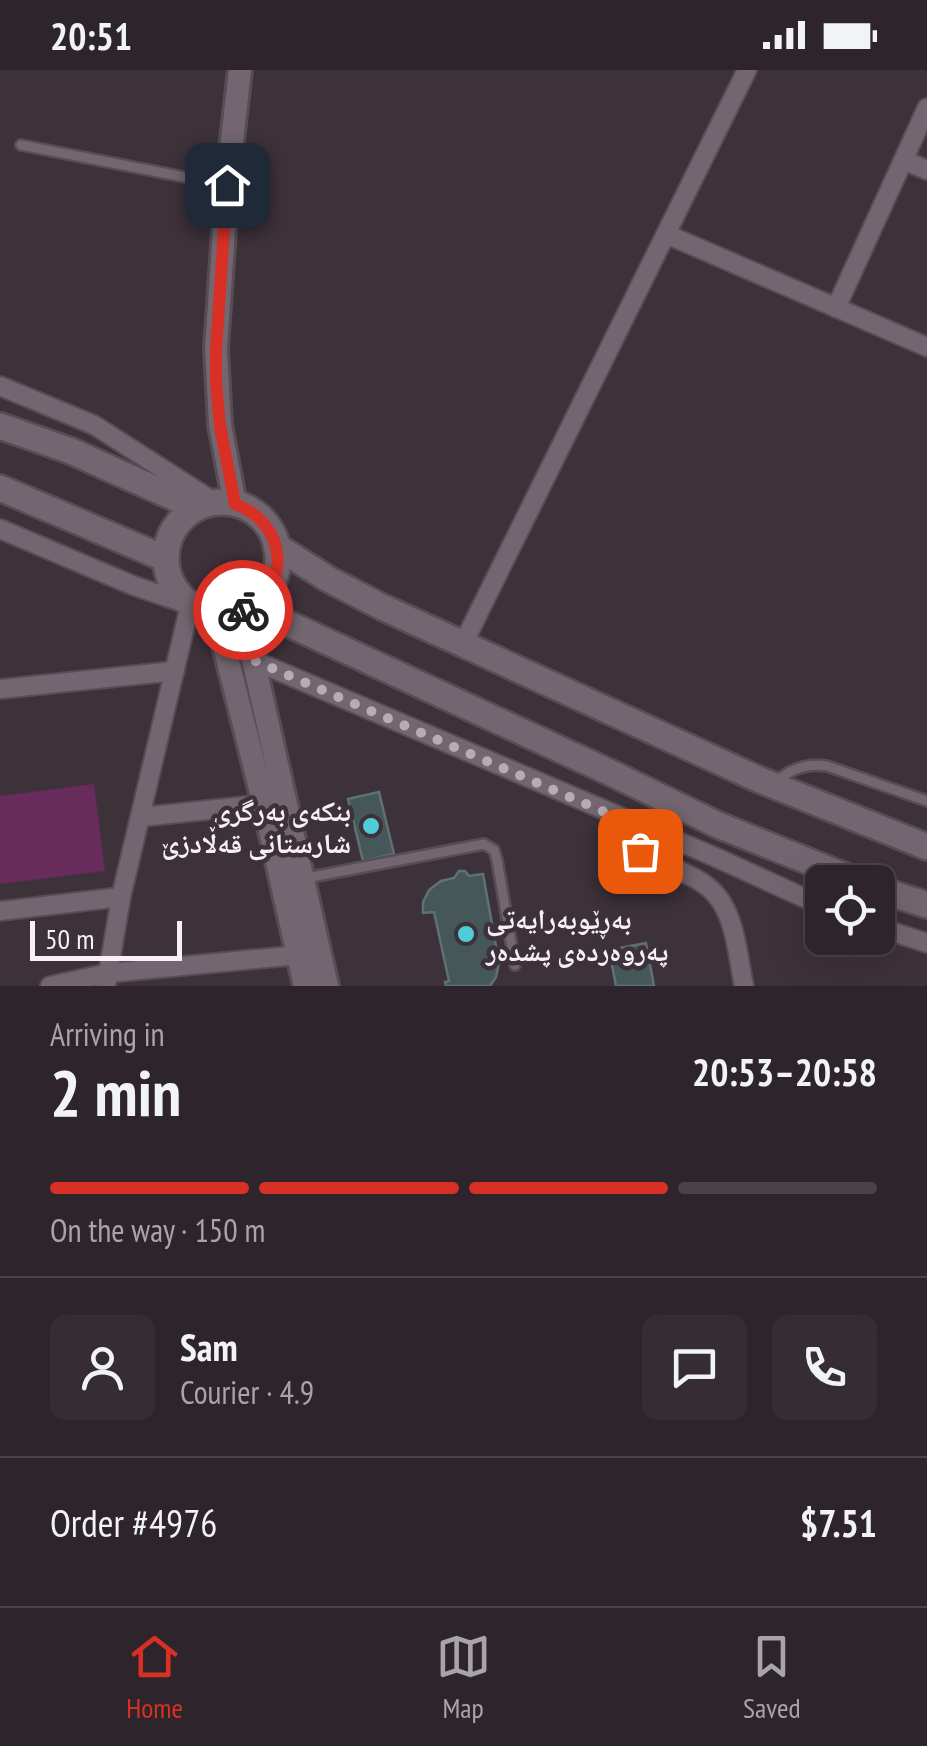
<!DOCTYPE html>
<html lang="en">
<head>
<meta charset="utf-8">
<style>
	:root { --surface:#2e252c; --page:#362d34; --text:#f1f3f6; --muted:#a7a5a9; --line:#494248; --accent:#d93025 }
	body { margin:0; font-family:"PT Sans Narrow","Noto Naskh Arabic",sans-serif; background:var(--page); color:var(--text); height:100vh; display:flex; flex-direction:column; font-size:38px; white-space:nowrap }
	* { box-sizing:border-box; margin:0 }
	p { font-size:32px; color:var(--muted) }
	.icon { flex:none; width:55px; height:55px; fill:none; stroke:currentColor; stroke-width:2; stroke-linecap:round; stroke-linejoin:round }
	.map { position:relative; height:916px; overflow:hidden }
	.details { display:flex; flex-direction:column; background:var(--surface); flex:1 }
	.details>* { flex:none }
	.fabs { position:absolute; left:805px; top:795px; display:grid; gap:20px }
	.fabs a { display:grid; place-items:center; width:90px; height:90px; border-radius:15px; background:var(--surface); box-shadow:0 10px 40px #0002,0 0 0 2px var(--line); font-size:50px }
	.scale { position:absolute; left:30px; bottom:25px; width:152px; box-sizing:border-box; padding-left:10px; border:5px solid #f7f0f5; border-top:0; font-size:28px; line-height:35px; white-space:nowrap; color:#f7f0f5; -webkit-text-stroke:8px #3d313a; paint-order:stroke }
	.pin { position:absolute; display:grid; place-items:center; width:85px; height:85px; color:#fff; margin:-42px; border-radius:20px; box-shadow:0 5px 15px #0006 }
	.courier { position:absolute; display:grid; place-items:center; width:100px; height:100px; margin:-50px; border:8px solid #d93025; border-radius:50%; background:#fff; color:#222; box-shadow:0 2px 12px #0007 }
	.overview em { font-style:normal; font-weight:700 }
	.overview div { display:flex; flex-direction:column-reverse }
	.overview { display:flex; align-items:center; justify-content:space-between; height:170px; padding:0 50px }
	h1 { font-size:65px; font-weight:700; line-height:75px }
	.bar { display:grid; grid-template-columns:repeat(4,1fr); gap:15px 10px; align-content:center; height:120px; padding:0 50px }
	.bar i { height:12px; border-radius:8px; background:var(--line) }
	.bar .on { background:var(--accent) }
	.bar p { grid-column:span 4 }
	.line { display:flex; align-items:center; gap:25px; padding:0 50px; border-top:2px solid var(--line) }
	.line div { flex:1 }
	.round { display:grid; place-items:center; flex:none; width:105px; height:105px; border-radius:15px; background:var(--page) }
	.status { display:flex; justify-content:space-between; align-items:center; height:70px; padding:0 50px; background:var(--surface); direction:ltr }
	.status svg { height:28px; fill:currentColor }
	.menu { display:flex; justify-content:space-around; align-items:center; height:140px; border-top:2px solid var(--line); background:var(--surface); font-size:28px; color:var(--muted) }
	.menu a { display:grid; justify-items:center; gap:5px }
	.menu .on { color:var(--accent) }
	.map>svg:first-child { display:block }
	.green { fill:#672b5c }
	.building { fill:#455759; stroke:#5e7173; stroke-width:2.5 }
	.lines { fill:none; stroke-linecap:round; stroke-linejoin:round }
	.service-casing { stroke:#574d54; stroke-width:14 }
	.minor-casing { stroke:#574d54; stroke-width:22 }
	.tertiary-casing { stroke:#574d54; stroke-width:28 }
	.secondary-casing { stroke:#574d54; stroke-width:30 }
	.service { stroke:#736670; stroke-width:9 }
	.minor { stroke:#736670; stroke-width:18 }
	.tertiary { stroke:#736670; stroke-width:22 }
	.secondary { stroke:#736670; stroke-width:25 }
	.done { stroke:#b6adb4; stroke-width:10; stroke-dasharray:0 18 }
	.route { stroke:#d93025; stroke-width:12 }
	.poi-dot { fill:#52cbd8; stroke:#3d313a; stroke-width:4 }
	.labels { text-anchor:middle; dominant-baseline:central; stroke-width:9; stroke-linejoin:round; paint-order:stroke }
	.poi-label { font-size:28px; font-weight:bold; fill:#f7f0f5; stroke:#3d313a; text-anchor:end }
</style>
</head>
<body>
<div class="status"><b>20:51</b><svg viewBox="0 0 49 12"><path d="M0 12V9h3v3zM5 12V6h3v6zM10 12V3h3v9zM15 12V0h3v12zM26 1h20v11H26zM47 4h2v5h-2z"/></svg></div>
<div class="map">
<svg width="927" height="916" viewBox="0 0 927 916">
	<rect width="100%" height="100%" fill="#3d313a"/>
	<path class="green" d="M94,714L105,801L0,814V726Z"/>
	<path class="building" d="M379,722L394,784L363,791L348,729Z
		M459,801H465L469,806L483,804L499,893L496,907L490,916H446L445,912L449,911L434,842L423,843V832L429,820L441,811L454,808Z
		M646,873L654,916H616L609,880Z"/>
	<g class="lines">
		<defs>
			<path id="service" d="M21,75L225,115
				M776,712C791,698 807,693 827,696L927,731
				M306,808L484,774L494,780L497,790L515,895"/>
			<path id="minor" d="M903,90L927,100
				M666,164L927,277
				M836,238L927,38
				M0,316L94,355L216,433
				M0,459L132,515L190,535L121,827L106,916
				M463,574L747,0
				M253,590L715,787L822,836
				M0,619L175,601
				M141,747L264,734
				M623,750C632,797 690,793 717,826C736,849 738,888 744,916
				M0,841L121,827
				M878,857L927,873
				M50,916L109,903L299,885"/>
			<path id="tertiary" d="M235,434L220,355L216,279L227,115L240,0
				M242,540L327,916
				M216,544L264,734L305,916"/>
			<path id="secondary" d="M0,356L71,381L197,438
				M0,418L166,489
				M166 488a56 56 0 1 1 112 0a56 56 0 1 1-112 0Z
				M276,476L328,509L382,537L760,710L927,777
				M250,536L609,702L718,755L860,812
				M878,819L927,835"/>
		</defs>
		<use href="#service" class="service-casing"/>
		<use href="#minor" class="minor-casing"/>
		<use href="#tertiary" class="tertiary-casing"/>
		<use href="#secondary" class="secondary-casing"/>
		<use href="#service" class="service"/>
		<use href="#minor" class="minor"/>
		<use href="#tertiary" class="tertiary"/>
		<use href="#secondary" class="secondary"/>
	</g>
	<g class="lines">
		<path class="done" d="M243,540L253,590L623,750L628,768L640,781"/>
		<path class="route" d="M227,115L216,280V311L220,356L235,434C286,453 294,515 243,540"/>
	</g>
	<g class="poi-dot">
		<circle cx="371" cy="756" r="10"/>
		<circle cx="466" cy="864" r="10"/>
	</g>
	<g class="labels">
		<g class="poi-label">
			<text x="351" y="740">بنکەی بەرگری<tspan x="351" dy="32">شارستانی قەڵادزێ</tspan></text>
			<text x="486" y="848" text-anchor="start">بەڕێوبەرایەتی<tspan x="486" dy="32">پەروەردەی پشدەر</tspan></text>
		</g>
	</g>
</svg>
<div class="fabs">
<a><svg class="icon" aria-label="locate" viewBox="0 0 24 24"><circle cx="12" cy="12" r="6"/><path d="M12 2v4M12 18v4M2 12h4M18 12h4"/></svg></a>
</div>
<div class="scale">50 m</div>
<div class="pin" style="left:640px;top:781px;background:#ea580c"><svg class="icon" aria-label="bag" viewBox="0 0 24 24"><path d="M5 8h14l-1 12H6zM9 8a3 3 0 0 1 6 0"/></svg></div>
<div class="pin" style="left:227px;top:115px;background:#1f2937"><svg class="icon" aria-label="home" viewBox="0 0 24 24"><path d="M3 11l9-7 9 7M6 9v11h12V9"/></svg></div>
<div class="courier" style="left:243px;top:540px"><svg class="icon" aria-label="bike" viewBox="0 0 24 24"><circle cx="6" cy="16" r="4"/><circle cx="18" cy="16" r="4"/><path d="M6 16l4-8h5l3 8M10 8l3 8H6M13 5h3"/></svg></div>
</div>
<section class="details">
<div class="overview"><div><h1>2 min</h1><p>Arriving in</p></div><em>20:53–20:58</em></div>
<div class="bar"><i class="on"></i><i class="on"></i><i class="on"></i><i></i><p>On the way · 150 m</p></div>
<div class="line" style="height:180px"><a class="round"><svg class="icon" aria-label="person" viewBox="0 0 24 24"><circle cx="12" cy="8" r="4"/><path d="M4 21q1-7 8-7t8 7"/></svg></a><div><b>Sam</b><p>Courier · 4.9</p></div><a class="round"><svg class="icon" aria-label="chat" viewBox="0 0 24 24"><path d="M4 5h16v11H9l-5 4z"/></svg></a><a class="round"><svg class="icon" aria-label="phone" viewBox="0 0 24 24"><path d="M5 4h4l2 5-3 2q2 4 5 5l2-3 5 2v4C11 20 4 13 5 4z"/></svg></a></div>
<div class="line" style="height:130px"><div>Order #4976</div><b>$7.51</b></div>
</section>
<nav class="menu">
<a class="on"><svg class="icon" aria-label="home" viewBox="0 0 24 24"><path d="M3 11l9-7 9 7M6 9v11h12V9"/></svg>Home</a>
<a><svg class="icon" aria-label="map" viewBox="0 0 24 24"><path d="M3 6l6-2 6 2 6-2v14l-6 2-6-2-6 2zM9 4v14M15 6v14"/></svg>Map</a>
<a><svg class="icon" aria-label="saved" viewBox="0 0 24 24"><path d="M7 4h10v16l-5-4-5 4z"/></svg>Saved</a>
</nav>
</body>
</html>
